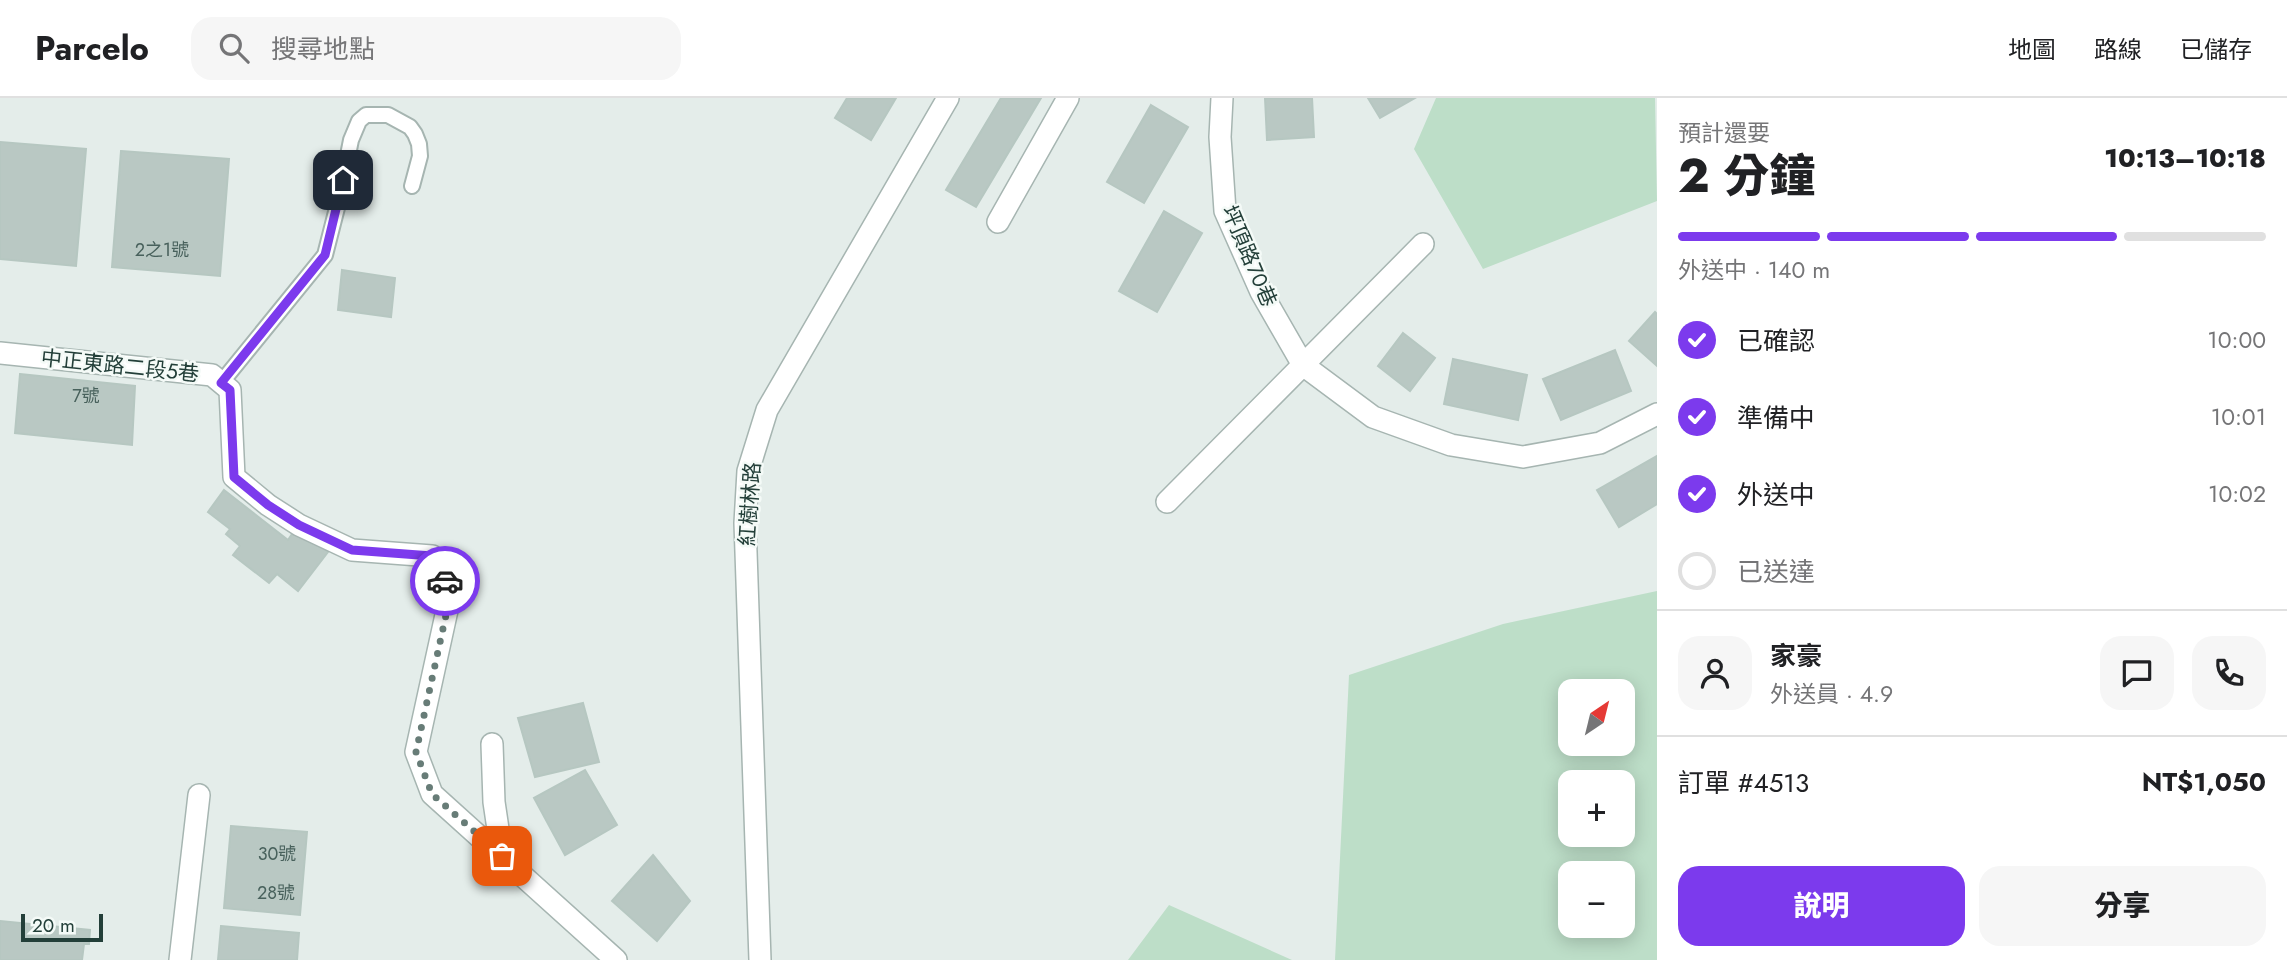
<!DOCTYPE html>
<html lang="zh-TW">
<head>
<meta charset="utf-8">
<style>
	:root { --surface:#fff; --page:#f6f6f6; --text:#202124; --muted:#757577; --line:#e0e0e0; --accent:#7c3aed }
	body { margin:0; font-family:Jost,"Noto Sans TC",sans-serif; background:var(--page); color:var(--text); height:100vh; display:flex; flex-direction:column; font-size:26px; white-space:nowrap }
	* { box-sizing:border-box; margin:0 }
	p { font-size:23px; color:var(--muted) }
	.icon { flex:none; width:38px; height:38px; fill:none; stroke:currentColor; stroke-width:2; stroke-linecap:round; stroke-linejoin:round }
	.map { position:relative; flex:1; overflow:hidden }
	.details { display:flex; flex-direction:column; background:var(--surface); width:630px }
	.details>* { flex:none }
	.needle { width:46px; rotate:35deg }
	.controls { position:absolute; left:1558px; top:581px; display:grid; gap:14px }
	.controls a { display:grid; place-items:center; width:77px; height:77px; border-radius:14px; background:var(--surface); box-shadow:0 4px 18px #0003; font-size:35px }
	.scale { position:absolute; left:21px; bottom:18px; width:82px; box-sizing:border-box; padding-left:7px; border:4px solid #233f39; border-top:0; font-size:19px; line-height:24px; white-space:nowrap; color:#233f39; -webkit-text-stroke:5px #f4faf7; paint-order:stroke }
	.pin { position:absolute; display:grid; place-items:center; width:60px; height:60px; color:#fff; margin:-30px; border-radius:14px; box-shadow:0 4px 10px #0006 }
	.courier { position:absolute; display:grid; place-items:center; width:70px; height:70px; margin:-35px; border:5px solid #7c3aed; border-radius:50%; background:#fff; color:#222; box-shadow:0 2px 9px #0007 }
	.summary em { font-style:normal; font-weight:800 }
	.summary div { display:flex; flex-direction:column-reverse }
	.summary { display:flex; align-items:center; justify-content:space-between; height:119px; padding:0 21px }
	h1 { font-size:46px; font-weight:800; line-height:52px }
	.bar { display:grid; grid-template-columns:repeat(4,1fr); gap:10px 7px; align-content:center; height:84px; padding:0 21px }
	.bar i { height:9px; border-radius:5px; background:var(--line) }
	.bar .active { background:var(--accent) }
	.bar p { grid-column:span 4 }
	.line { display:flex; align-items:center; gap:18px; padding:0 21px; border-top:2px solid var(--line) }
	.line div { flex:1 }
	.round { display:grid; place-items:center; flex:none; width:74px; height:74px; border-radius:21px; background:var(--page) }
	ol { padding:0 21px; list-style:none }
	li { display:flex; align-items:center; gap:21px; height:77px }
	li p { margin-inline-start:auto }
	li .icon { padding:7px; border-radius:50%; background:var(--accent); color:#fff; stroke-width:4 }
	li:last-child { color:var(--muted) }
	li i { width:38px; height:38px; border:4px solid var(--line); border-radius:50% }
	.action { display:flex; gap:14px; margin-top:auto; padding:14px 21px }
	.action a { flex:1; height:80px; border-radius:21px; background:var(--accent); color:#fff; font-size:28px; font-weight:800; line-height:80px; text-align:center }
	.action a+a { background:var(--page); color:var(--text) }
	header { display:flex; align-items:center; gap:42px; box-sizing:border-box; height:98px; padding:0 35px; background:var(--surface); border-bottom:2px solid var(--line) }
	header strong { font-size:33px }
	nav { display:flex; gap:38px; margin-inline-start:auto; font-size:24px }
	.search { width:490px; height:63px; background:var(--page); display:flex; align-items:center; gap:18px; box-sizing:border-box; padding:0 24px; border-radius:21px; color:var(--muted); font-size:26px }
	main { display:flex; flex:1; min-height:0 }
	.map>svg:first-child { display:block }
	.green { fill:#bddec8; fill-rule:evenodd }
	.building { fill:#b9c8c3; stroke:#b6c7c1; stroke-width:2 }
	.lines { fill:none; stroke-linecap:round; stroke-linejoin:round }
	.lane-casing { stroke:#a6b5b1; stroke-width:18 }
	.street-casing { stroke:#a6b5b1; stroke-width:24 }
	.lane { stroke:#fff; stroke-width:14 }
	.street { stroke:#fff; stroke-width:21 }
	.done { stroke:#677c77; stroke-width:7; stroke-dasharray:0 12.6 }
	.route { stroke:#7c3aed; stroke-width:9 }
	.labels { text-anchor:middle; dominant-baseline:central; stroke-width:5; stroke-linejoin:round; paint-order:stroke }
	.number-label { font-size:18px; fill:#48615c }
	.street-label { font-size:21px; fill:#233f39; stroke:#f4faf7 }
</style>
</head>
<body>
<header>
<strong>Parcelo</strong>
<div class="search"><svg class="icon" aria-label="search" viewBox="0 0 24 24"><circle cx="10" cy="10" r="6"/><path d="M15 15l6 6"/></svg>搜尋地點</div>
<nav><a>地圖</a><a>路線</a><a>已儲存</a></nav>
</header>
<main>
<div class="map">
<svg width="1657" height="862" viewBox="0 0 1657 862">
	<rect width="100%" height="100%" fill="#e4edea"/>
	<path class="green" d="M1436,0H1655L1657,103L1483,171L1414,51Z
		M1657,493V862H1335L1349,577L1503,526ZM1622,593V646H1570V593ZM1622,684V737H1570V684ZM1622,775V828H1570V775Z
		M1169,807L1292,862H1128Z"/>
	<path class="building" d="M847,0H896L871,42L835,20Z
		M1001,0H1041L976,109L946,92Z
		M1265,0H1312L1314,39L1267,42Z
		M1368,0H1415L1380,20Z
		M1151,7L1188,29L1144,105L1107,84Z
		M0,44L86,51L76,168L0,161Z
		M121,53L229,61L220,178L112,169Z
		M1164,113L1202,135L1157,214L1119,193Z
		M342,172L395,180L391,219L338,212Z
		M1655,214L1657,216V268L1629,243Z
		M1403,235L1435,260L1410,293L1378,268Z
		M1615,252L1631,293L1561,322L1543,281Z
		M1453,261L1527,277L1518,322L1444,306Z
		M20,276L135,288L132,347L15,335Z
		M1657,358V406L1619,429L1597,392Z
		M224,392L288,442L296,430L328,454L298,493L277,476L269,485L233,457L240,448L226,436L230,431L208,414Z
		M583,605L599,664L535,679L518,620Z
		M585,672L617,727L565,757L534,700Z
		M231,728L307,734L300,817L224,810Z
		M653,757L690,803L657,843L612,803Z
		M0,823L90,832L89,846H84L82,862H0Z
		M221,828L299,835L297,862H218Z"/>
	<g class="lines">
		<defs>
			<path id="lane" d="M221,285L325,157L339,102L351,42L359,23L366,17H388L410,29L415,36L419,46L420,58L412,88"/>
			<path id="street" d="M1222,0L1220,39L1225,113L1261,194L1303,267L1373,319L1451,347L1523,359L1600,345L1657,316
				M998,124L1068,0
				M0,255L212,277L230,292L234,379L268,407L299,427L352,452L432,458L451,494L416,654L432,696L616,862
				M1167,404L1423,146
				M492,646L494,704L502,758
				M180,862L199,697
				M760,862L745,425L748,373L767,312L948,0"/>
		</defs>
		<use href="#lane" class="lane-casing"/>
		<use href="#street" class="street-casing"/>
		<use href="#lane" class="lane"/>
		<use href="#street" class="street"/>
	</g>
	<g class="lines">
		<path class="done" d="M445,483L451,494L416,654L432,696L502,758"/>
		<path class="route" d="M343,82L325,157L221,285L230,292L234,379L268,407L299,427L352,452L432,458L445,483"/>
	</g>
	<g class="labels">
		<g class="number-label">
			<text x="162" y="152">2之1號</text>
			<text x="86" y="298">7號</text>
			<text x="277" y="756">30號</text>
			<text x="276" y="795">28號</text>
		</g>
		<g class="street-label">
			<text transform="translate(1249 158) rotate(67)">坪頂路70巷</text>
			<text transform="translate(120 268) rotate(6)">中正東路二段5巷</text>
			<text transform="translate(750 406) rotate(-86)">紅樹林路</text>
		</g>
	</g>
</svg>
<div class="controls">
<a><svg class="needle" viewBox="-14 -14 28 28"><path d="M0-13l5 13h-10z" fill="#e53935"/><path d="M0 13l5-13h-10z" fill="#757577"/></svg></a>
<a>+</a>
<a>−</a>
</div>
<div class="scale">20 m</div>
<div class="pin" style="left:502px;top:758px;background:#ea580c"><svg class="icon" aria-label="bag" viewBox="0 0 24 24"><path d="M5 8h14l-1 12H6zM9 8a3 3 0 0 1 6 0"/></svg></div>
<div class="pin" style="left:343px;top:82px;background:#1f2937"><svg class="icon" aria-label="home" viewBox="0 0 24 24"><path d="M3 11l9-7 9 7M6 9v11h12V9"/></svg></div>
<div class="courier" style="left:445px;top:483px"><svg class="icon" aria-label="car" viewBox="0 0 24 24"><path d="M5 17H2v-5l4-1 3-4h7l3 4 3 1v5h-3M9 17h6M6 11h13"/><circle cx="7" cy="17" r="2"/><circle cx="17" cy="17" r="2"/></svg></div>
</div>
<section class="details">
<div class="summary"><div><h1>2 分鐘</h1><p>預計還要</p></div><em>10:13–10:18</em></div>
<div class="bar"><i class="active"></i><i class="active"></i><i class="active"></i><i></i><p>外送中 · 140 m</p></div>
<ol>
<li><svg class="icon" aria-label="check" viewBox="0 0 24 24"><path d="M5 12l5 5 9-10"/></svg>已確認<p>10:00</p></li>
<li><svg class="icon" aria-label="check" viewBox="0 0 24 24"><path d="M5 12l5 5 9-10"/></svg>準備中<p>10:01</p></li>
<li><svg class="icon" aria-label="check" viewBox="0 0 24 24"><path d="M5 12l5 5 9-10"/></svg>外送中<p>10:02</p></li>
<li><i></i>已送達</li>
</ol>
<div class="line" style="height:126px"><a class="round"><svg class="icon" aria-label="person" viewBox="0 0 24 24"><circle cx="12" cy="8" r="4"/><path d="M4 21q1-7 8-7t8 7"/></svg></a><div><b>家豪</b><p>外送員 · 4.9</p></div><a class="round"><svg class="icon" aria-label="chat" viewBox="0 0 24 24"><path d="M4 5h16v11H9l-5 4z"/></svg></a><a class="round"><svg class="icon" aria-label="phone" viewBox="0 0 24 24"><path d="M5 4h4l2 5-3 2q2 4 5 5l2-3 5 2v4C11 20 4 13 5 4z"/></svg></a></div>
<div class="line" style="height:91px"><div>訂單 #4513</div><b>NT$1,050</b></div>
<div class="action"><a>說明</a><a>分享</a></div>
</section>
</main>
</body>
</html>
